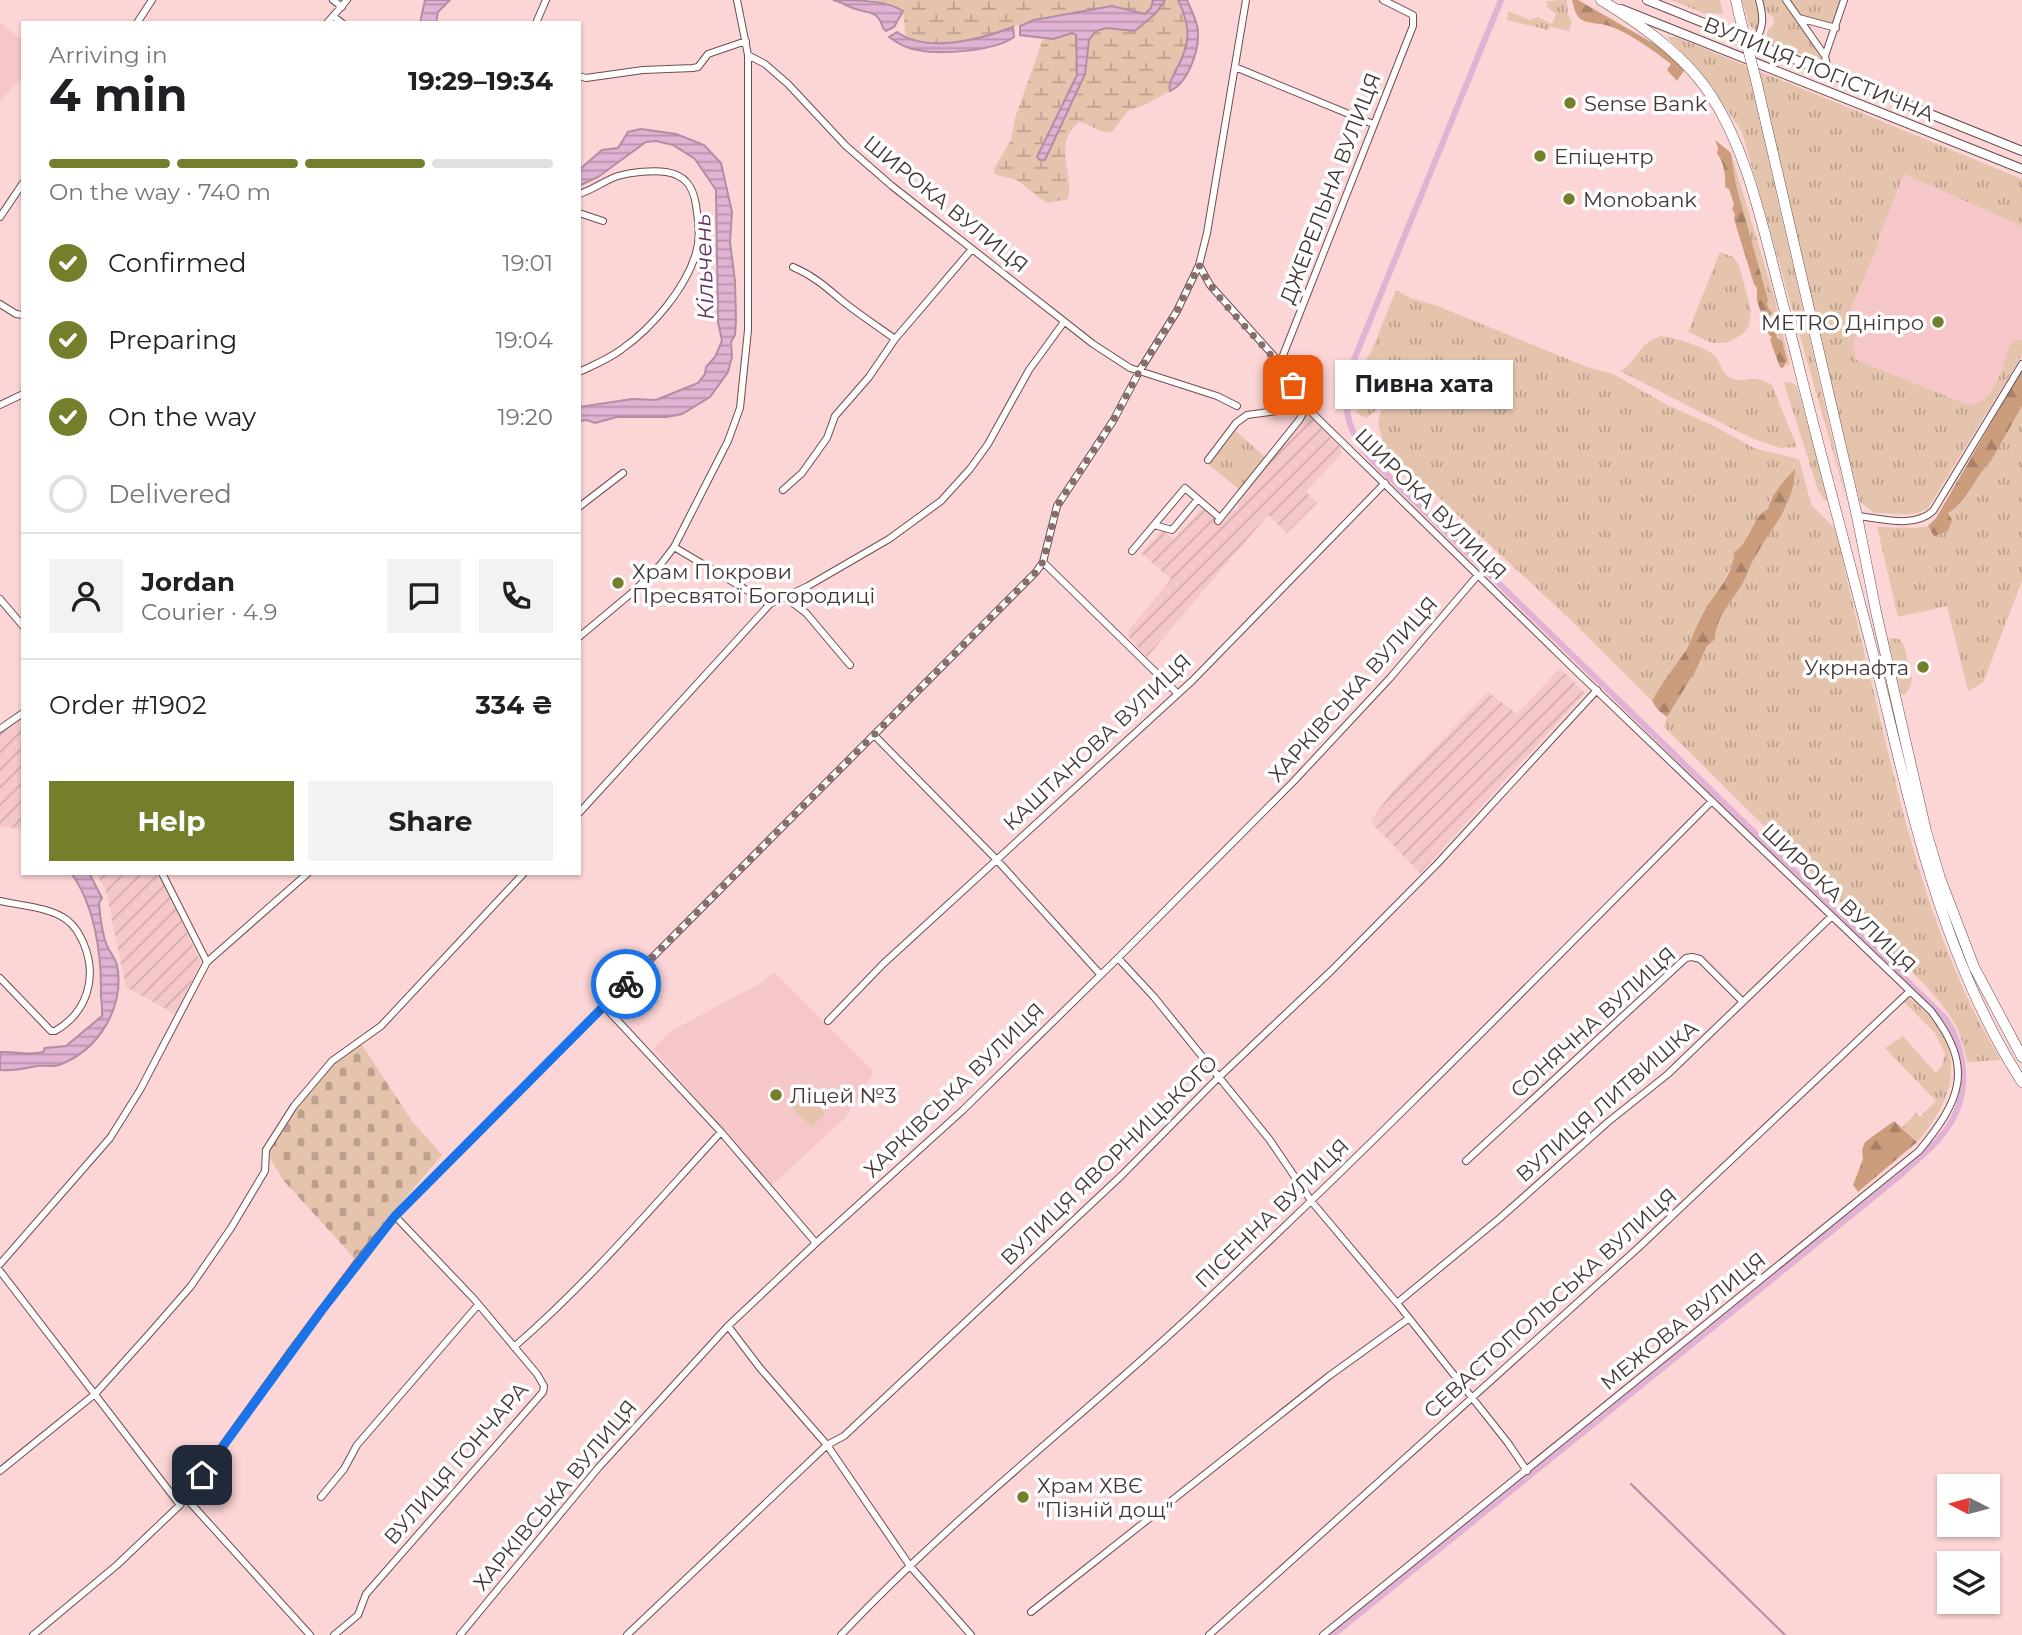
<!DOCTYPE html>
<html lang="en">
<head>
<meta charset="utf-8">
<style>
	:root { --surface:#fff; --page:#f2f2f2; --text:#202124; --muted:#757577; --line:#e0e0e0; --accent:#757e2a }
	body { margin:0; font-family:Montserrat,sans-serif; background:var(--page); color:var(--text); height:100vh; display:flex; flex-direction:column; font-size:26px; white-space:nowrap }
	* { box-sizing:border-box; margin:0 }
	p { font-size:23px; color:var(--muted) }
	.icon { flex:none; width:38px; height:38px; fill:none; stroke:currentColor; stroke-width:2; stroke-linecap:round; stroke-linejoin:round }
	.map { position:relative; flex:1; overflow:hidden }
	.panel { position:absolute; left:21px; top:21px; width:560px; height:854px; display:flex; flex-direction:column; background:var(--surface); border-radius:0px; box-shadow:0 2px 5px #0004 }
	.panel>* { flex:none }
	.needle { width:46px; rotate:276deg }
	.tools { position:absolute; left:1937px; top:1474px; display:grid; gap:14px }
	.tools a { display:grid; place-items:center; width:63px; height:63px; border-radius:0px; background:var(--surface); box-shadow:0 2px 5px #0004; font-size:35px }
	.pin { position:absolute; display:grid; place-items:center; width:60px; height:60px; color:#fff; margin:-30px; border-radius:14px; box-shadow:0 4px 10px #0006 }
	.courier { position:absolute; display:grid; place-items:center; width:70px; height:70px; margin:-35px; border:5px solid #1a73e8; border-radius:50%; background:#fff; color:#222; box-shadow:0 2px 9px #0007 }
	.bubble { position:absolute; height:49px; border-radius:0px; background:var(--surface); box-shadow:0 2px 5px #0004; font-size:23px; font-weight:700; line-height:49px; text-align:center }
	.head em { font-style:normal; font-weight:700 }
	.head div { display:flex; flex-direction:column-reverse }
	.head { display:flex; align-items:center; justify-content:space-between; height:119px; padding:0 28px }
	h1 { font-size:46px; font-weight:700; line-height:52px }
	.bar { display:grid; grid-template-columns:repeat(4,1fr); gap:10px 7px; align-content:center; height:84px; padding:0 28px }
	.bar i { height:9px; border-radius:5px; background:var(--line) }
	.bar .active { background:var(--accent) }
	.bar p { grid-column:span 4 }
	.line { display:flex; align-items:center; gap:18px; padding:0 28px; border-top:2px solid var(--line) }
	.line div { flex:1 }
	.round { display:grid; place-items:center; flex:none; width:74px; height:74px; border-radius:0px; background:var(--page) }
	ol { padding:0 28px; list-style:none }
	li { display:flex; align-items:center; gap:21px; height:77px }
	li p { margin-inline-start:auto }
	li .icon { padding:7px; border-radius:50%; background:var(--accent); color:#fff; stroke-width:4 }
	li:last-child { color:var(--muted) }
	li i { width:38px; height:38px; border:4px solid var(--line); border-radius:50% }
	.primary-button { display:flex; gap:14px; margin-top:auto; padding:14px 28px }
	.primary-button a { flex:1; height:80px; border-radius:0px; background:var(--accent); color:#fff; font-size:28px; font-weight:700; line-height:80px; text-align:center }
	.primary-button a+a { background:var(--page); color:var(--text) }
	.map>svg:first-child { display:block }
	.built { fill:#f6c7c8 }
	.industrial { fill:url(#industrial-furrows) }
	.grass { fill:url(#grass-tufts) }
	.forest { fill:url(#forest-firs) }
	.wetland { fill:url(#wetland-marsh) }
	.cemetery { fill:url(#cemetery-stones) }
	.garden { fill:#e5c4ad }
	.water { fill:url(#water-rules); stroke:#b28da4; stroke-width:2 }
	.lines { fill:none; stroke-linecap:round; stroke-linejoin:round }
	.stream { stroke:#b28da4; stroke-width:2 }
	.canal { stroke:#e1b2d3; stroke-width:6 }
	.minor-casing { stroke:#6e4e4f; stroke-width:8 }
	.major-casing { stroke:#6e4e4f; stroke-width:10 }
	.highway-casing { stroke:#6e4e4f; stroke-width:11 }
	.minor { stroke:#fff; stroke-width:6 }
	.major { stroke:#fff; stroke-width:8 }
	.highway { stroke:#fff; stroke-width:10 }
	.highway-bridge-casing { stroke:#6e4e4f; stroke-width:11; stroke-linecap:butt }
	.highway-bridge { stroke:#fff; stroke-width:10 }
	.done { stroke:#856e6e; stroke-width:7; stroke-dasharray:0 12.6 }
	.route { stroke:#1a73e8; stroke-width:9 }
	.poi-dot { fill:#757e2a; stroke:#fff; stroke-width:2.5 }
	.labels { text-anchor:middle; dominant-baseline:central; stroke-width:7; stroke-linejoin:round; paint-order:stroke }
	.street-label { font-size:21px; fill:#453636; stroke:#fff }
	.poi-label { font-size:21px; fill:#453636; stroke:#fff; text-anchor:start }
	.water-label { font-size:23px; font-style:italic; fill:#682f5b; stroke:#fff }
</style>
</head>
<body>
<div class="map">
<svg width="2022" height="1635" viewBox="0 0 2022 1635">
	<defs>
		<pattern id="industrial-furrows" width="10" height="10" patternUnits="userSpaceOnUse" patternTransform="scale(1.75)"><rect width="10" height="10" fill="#f6c7c8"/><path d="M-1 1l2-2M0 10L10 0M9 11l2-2" fill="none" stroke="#d4acac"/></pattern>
		<pattern id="grass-tufts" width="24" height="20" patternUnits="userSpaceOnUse" patternTransform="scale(1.75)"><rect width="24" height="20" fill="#e5c4ad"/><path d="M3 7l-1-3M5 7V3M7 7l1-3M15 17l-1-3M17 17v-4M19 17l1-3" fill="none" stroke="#bba08e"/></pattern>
		<pattern id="forest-firs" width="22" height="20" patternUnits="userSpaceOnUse" patternTransform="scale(1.75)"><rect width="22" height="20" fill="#cb9d7d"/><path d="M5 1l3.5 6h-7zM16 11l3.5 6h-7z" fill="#a78167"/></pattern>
		<pattern id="wetland-marsh" width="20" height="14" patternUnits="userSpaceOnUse" patternTransform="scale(1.75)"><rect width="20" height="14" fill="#e5c4ad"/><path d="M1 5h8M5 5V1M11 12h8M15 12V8" fill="none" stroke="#bba08e"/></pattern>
		<pattern id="cemetery-stones" width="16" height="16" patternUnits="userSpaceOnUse" patternTransform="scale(1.75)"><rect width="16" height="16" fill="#e5c4ad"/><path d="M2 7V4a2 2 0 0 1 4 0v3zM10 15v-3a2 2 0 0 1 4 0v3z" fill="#bba08e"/></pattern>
		<pattern id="water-rules" width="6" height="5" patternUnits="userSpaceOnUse" patternTransform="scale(1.75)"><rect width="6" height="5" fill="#e1b2d3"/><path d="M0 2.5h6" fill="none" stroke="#b892ac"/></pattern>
	</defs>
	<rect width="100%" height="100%" fill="#fcd5d6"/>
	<path class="built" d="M0,22L19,38L23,35V76L0,101Z
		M1904,174L2022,226V355L1986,415L1856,360L1847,320L1879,243L1878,240Z
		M774,972L874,1072L845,1118L772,1185L653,1049L671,1031L759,984Z"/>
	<path class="industrial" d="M1310,416L1341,448V454L1306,492L1317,503L1287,533L1268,515L1147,657L1128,636L1129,630L1171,579L1141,553L1162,530L1174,539L1203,507L1222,524L1232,511L1238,510V504L1263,467Z
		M1560,668L1585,693L1420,873L1370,821L1398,785L1488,692L1517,714Z
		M23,716V829L0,826V733Z
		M96,873H159L201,963L175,1014L126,987L106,891Z"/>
	<path class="grass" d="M1567,0L1568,15L1572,21L1569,31L1551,27L1548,30L1507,20L1508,11L1530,20L1538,17L1552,24L1556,14L1547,7V1Z
		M1671,0H1720L1723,14L1703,13Z
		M1742,0H1754L1760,19L1757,31L1749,25Z
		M1761,0H1781L1823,57L1822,60L1785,49L1766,41L1768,30L1774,24L1773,17L1767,13Z
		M1789,0H1840L1834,24L1800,15Z
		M1667,37H1676L2022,179V226L1904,174L1878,240L1879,243L1847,319L1860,324L1853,343L1856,360L1968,405C1998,403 2001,365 2011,343L2015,340H2022V355L1928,508C1912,519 1893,512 1874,513L1860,502L1804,273L1761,78H1750L1846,498L1742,132C1719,97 1697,66 1667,37Z
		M1731,153L1775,300L1790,365L1786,366C1788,353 1778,342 1776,329L1773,327L1770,308L1767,305L1768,300L1736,185Z
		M1720,252L1733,257L1739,265L1751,310L1749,326L1743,334L1726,343H1712L1688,332Z
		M1396,290L1410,298L1435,305L1587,367L1613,374L1669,406L1708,423L1756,449L1799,459L1811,504L1835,529C1851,597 1867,664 1883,731C1910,845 1940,960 2001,1060L1967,1062C1962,1029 1948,1010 1926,986L1664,727L1667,717L1696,670L1707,646L1715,637L1717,622L1741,586L1754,557L1787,506L1795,479V470L1775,493L1769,501L1768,509L1753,524L1714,600C1701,614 1696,632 1686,648C1676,667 1663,682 1652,701L1576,625L1384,446L1378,423L1382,406L1366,418L1358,414L1354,404L1352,389L1362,366L1372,350Z
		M1660,336C1671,336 1704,347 1713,354C1720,360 1721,372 1729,377C1743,385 1754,373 1772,385L1797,447L1780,448L1751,438L1620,371C1640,360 1635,346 1660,336Z
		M1791,382L1797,387L1830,500L1828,501L1824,500L1818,490L1784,383Z
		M2022,406V581L1983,683L1968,691L1947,606L1898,617L1877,527L1917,528L1928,526L1935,535L1948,513L1963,501L1984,468L1991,461Z
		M1236,431L1266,458L1240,490L1209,465Z
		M1888,638L1899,639L1904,645L1912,677L1911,685L1905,695L1901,694Z
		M1906,995C1917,1005 1929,1014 1937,1026C1966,1066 1946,1110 1917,1142L1902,1127L1916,1113L1920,1117L1936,1101L1885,1048L1903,1036L1936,1073L1942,1065L1945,1054L1935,1033L1902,1000Z"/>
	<path class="forest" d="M1572,0H1578L1665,50L1685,69L1677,81L1667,70L1671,64C1654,51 1630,33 1609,26C1600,23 1590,24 1582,20C1575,16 1574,7 1572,0Z
		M1715,140L1731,153L1736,185L1768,300L1767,305L1772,313L1770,316L1773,326L1776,329L1777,338L1782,341L1787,361L1783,368L1780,367L1770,340L1772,337L1769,335L1757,301V288L1754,284L1734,219L1735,214L1732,209L1734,204L1729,189L1725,187C1726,177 1724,161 1717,154L1718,148Z
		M2022,370V406L1991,461C1974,477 1969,501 1948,513L1952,520L1948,531L1934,536L1928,526L1936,518Z
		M1795,469C1795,505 1771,528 1755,557C1749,566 1747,577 1741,586C1730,604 1716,617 1715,639L1707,646L1696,670L1667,717L1658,710L1652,701C1662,682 1675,667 1686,650C1693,637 1697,623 1705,610C1715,593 1734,574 1734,552C1750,543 1750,519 1768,509C1771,494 1784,481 1795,469Z
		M1894,1121L1917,1142L1858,1192L1853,1185L1863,1159L1862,1150L1865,1142Z"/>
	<path class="wetland" d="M870,0H1153L1151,8L1145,14L1116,6H1107C1083,14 1056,12 1033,20C992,34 949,52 906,38L903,11L901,8Z
		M1165,0H1178C1191,28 1190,43 1176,70C1173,77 1168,83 1170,91L1147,104L1128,111L1112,132C1100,135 1091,123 1079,122C1052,145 1074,172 1068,199L1048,203C1037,197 1028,188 1018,181C1011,177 1003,178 995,174L994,169L1011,140L1015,118L1043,39H1053L1072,33L1076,35L1077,75L1037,157L1040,160H1045L1085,74L1088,40L1096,31L1106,28L1135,31L1156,13Z"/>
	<path class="cemetery" d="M360,1042L412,1121L442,1155L354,1258L283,1180L268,1154L300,1105L336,1058Z"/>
	<path class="garden" d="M800,1088L825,1114L812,1127L786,1102Z"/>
	<path class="water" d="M425,0H450L438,12L436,23H420Z
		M833,0C854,0 887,0 903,11L894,27L886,31L883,28C878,10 869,14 856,9C848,7 842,2 833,0Z
		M1153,0H1165L1156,13L1135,31L1106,28L1096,31L1089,40L1085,74L1045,160H1040L1037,157L1077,75L1076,35L1072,33L1053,39L1020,35V26L1034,20L1112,6L1145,14L1151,8Z
		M1178,0H1187C1191,10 1198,22 1198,32C1199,51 1188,83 1170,91C1168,83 1173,77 1176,70C1191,43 1191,27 1178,0Z
		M1013,27L1014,37C995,51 942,55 918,50C908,49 897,43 889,37L897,32C927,54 982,39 1013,27Z
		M641,129L676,134L704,145L721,163L732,212L730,242L735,281L736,320L735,335L731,342L732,357L728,372L710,397L682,414L667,417H617L595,423L587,420L579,421V407L632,399L656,400L698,383L705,374L706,367L715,357L722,341L718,322L716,190L695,159L673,145L656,141L646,142L598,177L579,186V170L602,150L618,148L628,132Z
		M71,873H89L102,898L99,903C100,917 102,933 107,946C110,952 115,958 117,965C125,1007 99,1050 59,1065C52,1067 45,1065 37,1066C24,1069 14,1071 0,1070V1052C15,1051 28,1056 43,1052L45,1048L66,1046L102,1016C103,1007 100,998 101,989C101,951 94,904 71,873Z"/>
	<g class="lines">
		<path class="stream" d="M1631,1484L1785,1635"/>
		<path class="canal" d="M1333,1635L1902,1174C1917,1159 1937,1145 1948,1127C1970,1094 1967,1052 1946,1019L1372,460C1344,428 1341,401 1353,362L1501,0"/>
		<defs>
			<path id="minor" d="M333,0L342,7
				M1786,0L1825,56
				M333,16L342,23
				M1799,18L1836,28
				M137,23L152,0
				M327,23L347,0
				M536,23L546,0
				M1753,44C1764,29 1764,18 1759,0
				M748,55L765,64L788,84L846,146L892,186L1093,344L1130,368L1217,396L1237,406
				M1235,67L1373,124
				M1829,75L1825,56L1844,0
				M579,76L586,78L643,70L693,68L698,67L708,54L746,41
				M579,194C593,190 605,180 618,176C632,172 653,170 666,172C685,175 693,186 696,205C698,220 701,237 696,253C686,288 652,328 622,349C609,359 594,365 579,372
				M579,213L603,221
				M0,217L23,183
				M1199,265L1210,285L1280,363L1306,407L1574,669L1931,1011C1975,1068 1961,1100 1919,1151L1323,1635
				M793,267C812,275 825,286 840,299C857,313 877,326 895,339
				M0,304L16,314L23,315
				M1280,363L1413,26V15L1383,0
				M0,405L23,394
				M1208,460L1236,423L1247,415L1306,407
				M783,490L802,473L827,438L835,416L869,377L895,339L972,249
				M579,507L623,473
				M1857,516C1881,518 1913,529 1933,511L2022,364
				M1218,521L1300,419L1306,407
				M1154,525L1172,530L1198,499
				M674,547L770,604
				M1132,551L1185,488L1220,518
				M1043,562L1177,693
				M785,597L806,613L850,665
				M0,599L23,626
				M579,637L634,591L661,564L674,547L728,441L740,408L748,330V55L737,0
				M0,729L23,713
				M874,735L996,859L1100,974
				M579,813L770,604L808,586L889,539L941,501L970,469L988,444L1029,370L1064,322
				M162,873L207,962
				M0,901C22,906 49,907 67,920C75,926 79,934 83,942C98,976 88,1012 55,1031H51L0,978
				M1118,958L1154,997L1269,1139L1312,1202L1397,1303L1508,1443L1527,1471
				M604,1006L721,1132L816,1243
				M828,1021L883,964L1192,681L1385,483
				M1466,1161L1686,958L1692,957L1700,959L1743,1002
				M0,1264L110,1138L140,1090L207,962L308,873
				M0,1271L180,1505
				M1397,1303L1500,1218L1608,1122L1668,1074L1832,916
				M728,1326L760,1368L827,1445L910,1566L971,1635
				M514,1347C589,1282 654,1205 721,1132
				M0,1471L95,1394L150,1333L191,1286L231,1228L265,1171L266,1150L294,1106L332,1061L381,1026L524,873
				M185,1497L310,1635
				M321,1497L344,1469L357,1445L478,1305
				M1031,1612L1329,1376L1408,1319
				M33,1635L117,1565L180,1505L293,1348L365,1252L395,1216L1036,572L1043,562L1057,506L1113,421L1140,370L1177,311L1199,265L1207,233L1246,0
				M334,1635L358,1615L366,1594L543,1392L544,1386L537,1374L474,1299L395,1216
				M460,1635L599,1467L728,1326L816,1243L963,1110L1118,958L1294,781L1390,678L1478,575
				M627,1635L827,1445L844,1436L1122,1175L1218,1078L1331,971L1437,864L1597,690
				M841,1635C949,1520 1075,1423 1190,1316C1369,1149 1540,974 1712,801
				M1209,1635L1638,1248L1910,991"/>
			<path id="major" d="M1647,0L2022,151
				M1621,9L2022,169"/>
			<path id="highway" d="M1601,0C1642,25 1687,57 1712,97C1742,144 1756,200 1770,253C1779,290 1789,326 1798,363C1823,465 1851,566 1877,669C1912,811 1941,957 2022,1082
				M1736,0L1739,14
				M1756,80L1857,516L1876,612L1926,831L1940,878L1974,967L2022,1057"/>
		</defs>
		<use href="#minor" class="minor-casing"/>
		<use href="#major" class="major-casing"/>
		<use href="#highway" class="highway-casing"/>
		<use href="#minor" class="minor"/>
		<use href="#major" class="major"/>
		<use href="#highway" class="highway"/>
		<defs>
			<path id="highway-bridge" d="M1739,14L1756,80"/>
		</defs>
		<use href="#highway-bridge" class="highway-bridge-casing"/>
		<use href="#highway-bridge" class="highway-bridge"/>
	</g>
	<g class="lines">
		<path class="done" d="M626,984L1036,572L1043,562L1057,506L1113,421L1140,370L1177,311L1199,265C1219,308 1267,342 1293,385"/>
		<path class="route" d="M202,1475L322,1310L395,1216L626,984"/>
	</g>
	<g class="poi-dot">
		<circle cx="1570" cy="103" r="7"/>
		<circle cx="1540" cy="156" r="7"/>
		<circle cx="1569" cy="199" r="7"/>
		<circle cx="1938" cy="322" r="7"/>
		<circle cx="618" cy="583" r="7"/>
		<circle cx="1923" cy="667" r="7"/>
		<circle cx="776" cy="1095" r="7"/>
		<circle cx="1023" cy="1497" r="7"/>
	</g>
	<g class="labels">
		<g class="street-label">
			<text transform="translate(1819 69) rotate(22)">ВУЛИЦЯ ЛОГІСТИЧНА</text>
			<text transform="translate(1330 188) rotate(-69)">ДЖЕРЕЛЬНА ВУЛИЦЯ</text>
			<text transform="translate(946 204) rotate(39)">ШИРОКА ВУЛИЦЯ</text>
			<text transform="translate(1431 504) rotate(45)">ШИРОКА ВУЛИЦЯ</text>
			<text transform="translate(1353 689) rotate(-48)">ХАРКІВСЬКА ВУЛИЦЯ</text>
			<text transform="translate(1097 742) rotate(-43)">КАШТАНОВА ВУЛИЦЯ</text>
			<text transform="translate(1839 898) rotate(44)">ШИРОКА ВУЛИЦЯ</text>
			<text transform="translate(1593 1022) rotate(-42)">СОНЯЧНА ВУЛИЦЯ</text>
			<text transform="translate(954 1090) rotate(-44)">ХАРКІВСЬКА ВУЛИЦЯ</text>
			<text transform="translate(1607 1101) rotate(-41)">ВУЛИЦЯ ЛИТВИШКА</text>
			<text transform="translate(1109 1160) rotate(-44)">ВУЛИЦЯ ЯВОРНИЦЬКОГО</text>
			<text transform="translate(1272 1213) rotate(-44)">ПІСЕННА ВУЛИЦЯ</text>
			<text transform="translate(1550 1303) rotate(-42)">СЕВАСТОПОЛЬСЬКА ВУЛИЦЯ</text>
			<text transform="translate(1683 1321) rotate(-39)">МЕЖОВА ВУЛИЦЯ</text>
			<text transform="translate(456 1463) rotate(-49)">ВУЛИЦЯ ГОНЧАРА</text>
			<text transform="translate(555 1495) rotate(-50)">ХАРКІВСЬКА ВУЛИЦЯ</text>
		</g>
		<g class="poi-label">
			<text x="1584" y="103">Sense Bank</text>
			<text x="1554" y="156">Епіцентр</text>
			<text x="1583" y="199">Monobank</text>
			<text x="1924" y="322" text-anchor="end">METRO Дніпро</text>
			<text x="632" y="571">Храм Покрови<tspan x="632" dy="24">Пресвятої Богородиці</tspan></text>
			<text x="1909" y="667" text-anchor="end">Укрнафта</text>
			<text x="790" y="1095">Ліцей №3</text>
			<text x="1037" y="1485">Храм ХВЄ<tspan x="1037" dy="24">"Пізній дощ"</tspan></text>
		</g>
		<g class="water-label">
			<text transform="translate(704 267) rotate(-92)">Кільчень</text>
		</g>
	</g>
</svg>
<div class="tools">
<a><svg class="needle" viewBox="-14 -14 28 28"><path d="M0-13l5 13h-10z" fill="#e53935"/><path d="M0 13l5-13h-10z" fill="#757577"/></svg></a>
<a><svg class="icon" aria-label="layers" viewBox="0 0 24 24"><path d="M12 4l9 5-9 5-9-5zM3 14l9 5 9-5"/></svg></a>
</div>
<div class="pin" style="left:1293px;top:385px;background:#ea580c"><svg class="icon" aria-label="bag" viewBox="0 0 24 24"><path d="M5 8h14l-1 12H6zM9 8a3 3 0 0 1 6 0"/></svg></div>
<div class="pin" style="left:202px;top:1475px;background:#1f2937"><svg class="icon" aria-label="home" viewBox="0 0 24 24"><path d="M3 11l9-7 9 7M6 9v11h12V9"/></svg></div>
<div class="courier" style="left:626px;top:984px"><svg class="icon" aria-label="bike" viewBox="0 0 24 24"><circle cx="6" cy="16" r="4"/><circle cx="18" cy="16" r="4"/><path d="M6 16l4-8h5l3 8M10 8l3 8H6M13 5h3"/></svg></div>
<div class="bubble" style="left:1335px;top:360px;width:178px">Пивна хата</div>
<section class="panel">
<div class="head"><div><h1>4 min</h1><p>Arriving in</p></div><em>19:29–19:34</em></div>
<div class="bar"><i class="active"></i><i class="active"></i><i class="active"></i><i></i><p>On the way · 740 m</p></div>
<ol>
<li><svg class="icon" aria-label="check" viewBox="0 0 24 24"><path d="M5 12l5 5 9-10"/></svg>Confirmed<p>19:01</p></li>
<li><svg class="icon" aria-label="check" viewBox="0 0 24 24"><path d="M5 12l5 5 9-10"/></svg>Preparing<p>19:04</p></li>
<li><svg class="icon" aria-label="check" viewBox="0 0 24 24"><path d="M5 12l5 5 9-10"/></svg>On the way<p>19:20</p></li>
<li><i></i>Delivered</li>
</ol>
<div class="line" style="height:126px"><a class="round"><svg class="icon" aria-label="person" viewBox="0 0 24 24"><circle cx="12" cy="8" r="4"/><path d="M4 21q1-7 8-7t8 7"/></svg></a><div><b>Jordan</b><p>Courier · 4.9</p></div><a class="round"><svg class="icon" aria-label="chat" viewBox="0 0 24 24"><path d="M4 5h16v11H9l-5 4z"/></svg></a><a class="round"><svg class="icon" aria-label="phone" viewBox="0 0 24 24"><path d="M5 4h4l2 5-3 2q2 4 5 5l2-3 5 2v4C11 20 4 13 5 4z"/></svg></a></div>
<div class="line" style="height:91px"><div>Order #1902</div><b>334 ₴</b></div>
<div class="primary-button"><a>Help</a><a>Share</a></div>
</section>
</div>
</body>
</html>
